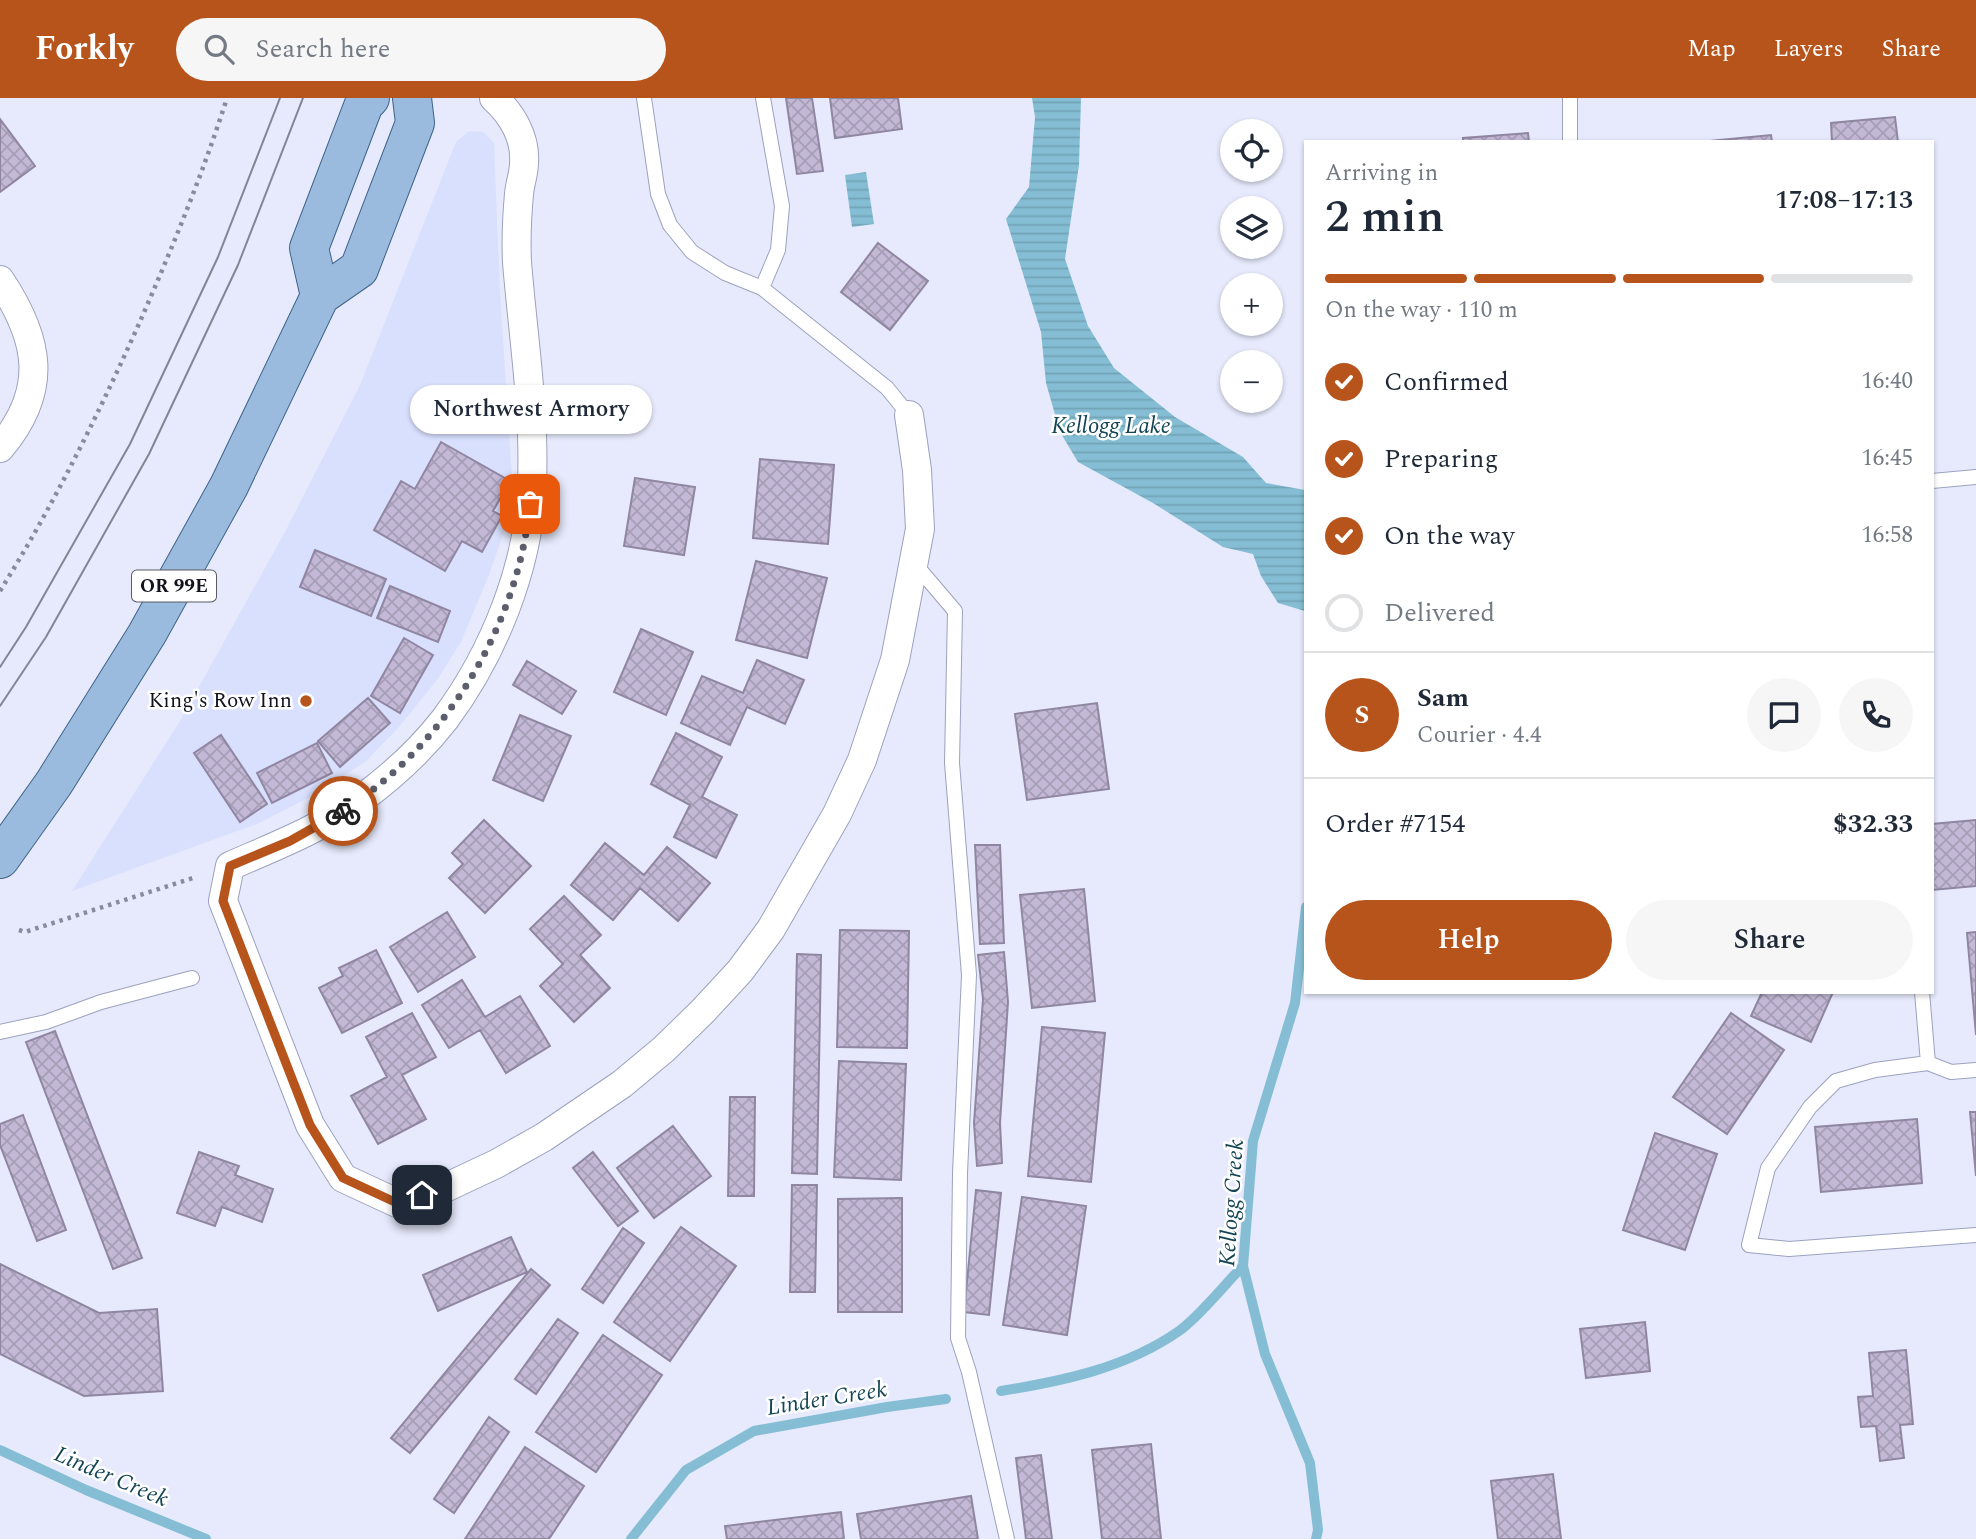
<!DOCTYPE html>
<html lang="en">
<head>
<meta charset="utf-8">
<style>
	:root { --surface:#fff; --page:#f6f6f7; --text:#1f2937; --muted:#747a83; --line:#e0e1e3; --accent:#b7541c }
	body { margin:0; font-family:Spectral,serif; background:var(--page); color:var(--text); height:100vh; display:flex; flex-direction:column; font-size:26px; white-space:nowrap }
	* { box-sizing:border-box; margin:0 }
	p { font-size:23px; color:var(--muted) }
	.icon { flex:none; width:38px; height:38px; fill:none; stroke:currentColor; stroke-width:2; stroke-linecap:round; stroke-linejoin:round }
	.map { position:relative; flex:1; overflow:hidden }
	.panel { position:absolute; left:1304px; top:42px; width:630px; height:854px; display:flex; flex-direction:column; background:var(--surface); border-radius:0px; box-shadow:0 2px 5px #0004 }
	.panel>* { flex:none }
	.tools { position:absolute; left:1220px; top:21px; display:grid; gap:14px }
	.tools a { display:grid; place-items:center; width:63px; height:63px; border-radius:50%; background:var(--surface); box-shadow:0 2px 5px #0004; font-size:35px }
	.pin { position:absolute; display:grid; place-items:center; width:60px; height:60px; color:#fff; margin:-30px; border-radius:14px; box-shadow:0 4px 10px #0006 }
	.courier { position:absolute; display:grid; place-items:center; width:70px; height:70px; margin:-35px; border:5px solid #b7541c; border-radius:50%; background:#fff; color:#222; box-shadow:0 2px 9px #0007 }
	.bubble { position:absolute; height:49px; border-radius:24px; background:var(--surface); box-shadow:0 2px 5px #0004; font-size:23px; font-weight:600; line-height:49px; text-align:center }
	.head em { font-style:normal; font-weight:600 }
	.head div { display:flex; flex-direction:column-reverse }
	.head { display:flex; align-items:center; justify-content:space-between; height:119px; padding:0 21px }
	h1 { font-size:46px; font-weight:600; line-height:52px }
	.bar { display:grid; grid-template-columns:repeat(4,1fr); gap:10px 7px; align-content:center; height:84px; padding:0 21px }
	.bar i { height:9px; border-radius:5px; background:var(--line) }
	.bar .active { background:var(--accent) }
	.bar p { grid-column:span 4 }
	.line { display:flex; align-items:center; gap:18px; padding:0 21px; border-top:2px solid var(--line) }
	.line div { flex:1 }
	.round { display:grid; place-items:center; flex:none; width:74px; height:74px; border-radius:37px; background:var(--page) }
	ol { padding:0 21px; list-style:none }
	li { display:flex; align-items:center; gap:21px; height:77px }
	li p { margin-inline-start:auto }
	li .icon { padding:7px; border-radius:50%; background:var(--accent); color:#fff; stroke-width:4 }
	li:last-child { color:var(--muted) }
	li i { width:38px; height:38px; border:4px solid var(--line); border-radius:50% }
	.primary-button { display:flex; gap:14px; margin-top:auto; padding:14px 21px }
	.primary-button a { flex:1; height:80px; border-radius:42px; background:var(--accent); color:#fff; font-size:28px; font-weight:600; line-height:80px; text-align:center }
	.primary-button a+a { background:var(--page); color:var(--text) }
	header { display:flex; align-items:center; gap:42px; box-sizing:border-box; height:98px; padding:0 35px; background:var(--accent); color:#fff }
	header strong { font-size:33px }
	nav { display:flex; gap:38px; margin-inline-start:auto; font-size:24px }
	.search { width:490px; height:63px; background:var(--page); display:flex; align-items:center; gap:18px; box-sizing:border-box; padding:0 24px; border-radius:38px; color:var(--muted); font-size:26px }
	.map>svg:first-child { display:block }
	.built { fill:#d9e0fd }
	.water { fill:url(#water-rules) }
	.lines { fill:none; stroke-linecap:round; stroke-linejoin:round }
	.stream { stroke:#85bed4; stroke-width:10 }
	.building { fill:url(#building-cross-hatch); stroke:#9086a1; stroke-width:2 }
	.service-casing { stroke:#9ca2be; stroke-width:16 }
	.minor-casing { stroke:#9ca2be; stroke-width:30 }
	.primary-casing { stroke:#3e638c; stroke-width:40 }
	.path { stroke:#898b9a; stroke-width:4.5; stroke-dasharray:3.5 5; stroke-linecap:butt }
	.service { stroke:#fff; stroke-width:14 }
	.minor { stroke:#fff; stroke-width:28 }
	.primary { stroke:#9abbdd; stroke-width:38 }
	.tram { stroke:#828593; stroke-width:2 }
	.done { stroke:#5c5e6c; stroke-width:7; stroke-dasharray:0 12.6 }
	.route { stroke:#b7541c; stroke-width:9 }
	.poi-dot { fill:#b7541c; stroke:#fff; stroke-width:2.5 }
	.labels { text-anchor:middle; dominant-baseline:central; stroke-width:5; stroke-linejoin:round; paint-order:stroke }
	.shield { fill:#fff; stroke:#595a62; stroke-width:2 }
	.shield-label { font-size:19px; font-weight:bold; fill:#12131e }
	.poi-label { font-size:21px; fill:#12131e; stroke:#fff; text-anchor:end }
	.water-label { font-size:23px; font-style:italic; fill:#144555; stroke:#fff }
</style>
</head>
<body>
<header>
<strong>Forkly</strong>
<div class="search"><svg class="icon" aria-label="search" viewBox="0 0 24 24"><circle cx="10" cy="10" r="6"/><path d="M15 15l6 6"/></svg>Search here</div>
<nav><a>Map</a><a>Layers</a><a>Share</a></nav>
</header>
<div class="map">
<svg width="1976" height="1441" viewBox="0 0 1976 1441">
	<defs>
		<pattern id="water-rules" width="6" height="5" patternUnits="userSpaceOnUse" patternTransform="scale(1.75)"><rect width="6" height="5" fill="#85bed4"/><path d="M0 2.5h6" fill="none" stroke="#72a2b6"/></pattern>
		<pattern id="building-cross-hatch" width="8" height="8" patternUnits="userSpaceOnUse" patternTransform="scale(1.75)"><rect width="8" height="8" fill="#c3b9d6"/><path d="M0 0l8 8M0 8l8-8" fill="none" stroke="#a69eb7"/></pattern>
	</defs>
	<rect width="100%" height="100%" fill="#e6eafc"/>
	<path class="built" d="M469,33L483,34L494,45L500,195L512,380L505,431L489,477L461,544L437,582L399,629L365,664L314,697L257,726L72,793L180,623L286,432L360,287L456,44Z"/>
	<path class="water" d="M1032,0H1081L1079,67L1065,161L1088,228L1114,270L1175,319L1243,359L1266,385L1305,392V513L1278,505L1261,478L1253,456L1223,449L1153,405L1078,364L1060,334L1046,285L1041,234L1006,121L1029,89L1035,19Z
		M866,74L874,126L852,129L845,77Z"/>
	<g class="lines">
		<path class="stream" d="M1306,809L1295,905L1253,1043L1243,1168L1265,1256L1310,1365L1318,1432L1316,1441
			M1001,1293C1063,1283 1126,1270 1179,1233C1199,1219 1225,1186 1243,1168
			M0,1352L86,1392L206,1441
			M631,1441L686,1372L754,1333L887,1309L946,1301"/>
	</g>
	<path class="building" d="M786,0H812L823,73L797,76Z
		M830,0H898L902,31L835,40Z
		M1895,19L1898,44H1832L1831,25Z
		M0,21L35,68L0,94Z
		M1528,35L1529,44H1463V40Z
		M1771,37L1772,44H1699Z
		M878,145L928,183L890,232L841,194Z
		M441,344L510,383L493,413L502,418L482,454L462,443L445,473L374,432L401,383L415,391Z
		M760,361L834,367L828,446L753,440Z
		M635,380L695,389L684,457L624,448Z
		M315,452L386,481L371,518L300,489Z
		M756,463L827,480L807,560L736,542Z
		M390,488L450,513L438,544L377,520Z
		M641,531L693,554L666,617L614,594Z
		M404,540L433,557L400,615L371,598Z
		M757,562L804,582L785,626L747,609L730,647L681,625L702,578L743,595Z
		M527,563L576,593L562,616L513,587Z
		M368,600L390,625L340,669L318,643Z
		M1097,605L1109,691L1027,702L1015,616Z
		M520,617L571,638L543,703L493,682Z
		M676,635L722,659L702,699L737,717L716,760L674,739L690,707L651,686Z
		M221,637L267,706L240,724L194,655Z
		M317,645L332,675L272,705L257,675Z
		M484,722L531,768L485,815L449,780L463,766L452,755Z
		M1976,722V788L1932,792V726Z
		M605,745L644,777L667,749L710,785L678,823L640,790L613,822L571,787Z
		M975,747H1000L1004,845L980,846Z
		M1084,791L1095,903L1032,910L1020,797Z
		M564,798L601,837L580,857L610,890L574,924L540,888L563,866L530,831Z
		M447,814L475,859L418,894L390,849Z
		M840,832L909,833L907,950L837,949Z
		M1976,834V937L1967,835Z
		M376,852L402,905L342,935L319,890L343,878L339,870Z
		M1004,854L1008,904L1000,1025L1002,1065L977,1068L974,1025L983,901L978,857Z
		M797,856L821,857L817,1076L792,1075Z
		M462,882L485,919L520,898L550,948L506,975L480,932L449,950L422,907Z
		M1762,894H1833L1811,944L1751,918Z
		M412,915L436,959L402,977L426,1021L378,1046L351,998L387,979L366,939Z
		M1731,915L1784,952L1727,1036L1673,999Z
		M1042,929L1105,935L1091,1084L1028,1078Z
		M55,933L142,1160L113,1171L26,944Z
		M839,963L906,966L901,1082L834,1079Z
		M730,999H755L754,1098H728Z
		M1970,1014H1976V1078Z
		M23,1017L66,1132L37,1143L0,1047V1026Z
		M1917,1021L1922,1085L1821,1094L1815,1029Z
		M673,1028L711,1078L654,1120L617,1070Z
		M1655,1035L1717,1056L1685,1152L1623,1132Z
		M199,1054L239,1068L235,1077L273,1091L262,1124L222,1109L215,1128L177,1115Z
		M593,1054L638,1113L618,1128L573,1070Z
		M792,1087H817L815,1194H790Z
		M976,1092L1001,1095L989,1217L964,1214Z
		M1022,1099L1086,1108L1067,1237L1003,1227Z
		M902,1100V1214H838V1101Z
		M681,1129L736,1168L670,1263L614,1224Z
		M623,1130L644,1145L603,1205L582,1191Z
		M511,1139L527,1174L438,1213L423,1177Z
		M0,1166L99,1215L157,1211L163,1293L84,1298L0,1256Z
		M531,1171L550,1187L410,1355L391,1340Z
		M558,1221L578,1235L536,1296L515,1281Z
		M1645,1224L1650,1273L1586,1280L1580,1231Z
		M603,1237L662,1277L596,1374L536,1334Z
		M1906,1252L1913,1326L1900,1327L1904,1360L1880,1363L1876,1328L1861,1329L1858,1299L1873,1298L1869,1255Z
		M489,1319L509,1334L454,1415L434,1401Z
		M1151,1346L1161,1441H1102L1092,1352Z
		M525,1349L584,1388L549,1441H465Z
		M1041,1357L1052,1441H1026L1016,1360Z
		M1553,1376L1561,1441H1498L1491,1383Z
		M971,1398L978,1441H861L857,1416Z
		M841,1414L844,1441H727L725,1428Z"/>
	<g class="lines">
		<defs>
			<path id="service" d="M644,0L658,96L670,127L692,154L725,175L762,190L887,290L909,317
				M1570,0V44
				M762,190L778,152L782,108L763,0
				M1932,383L1976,379
				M915,466L955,513L952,665L969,877L960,1075L958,1240L969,1274L1007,1441
				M1922,894L1928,965
				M0,934L46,924L101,904L192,880
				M1976,972L1951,974L1928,965L1875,972L1836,983L1810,1009L1768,1070L1749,1147L1789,1151L1976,1137"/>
			<path id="minor" d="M494,0C512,16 526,40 524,65C524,75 520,85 519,96C517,118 516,143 517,164C523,238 535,312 532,386C529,468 494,555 445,621C421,652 389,681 357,704C318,732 273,749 230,768L223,803L310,1027L343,1080L397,1105L447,1089L496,1066L544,1039L622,986L664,951L703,913L740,873L771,831L837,716L862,662L895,562L920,431L917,372L909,317
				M0,182C40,242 49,292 0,350"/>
			<path id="primary" d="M320,198L309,150L364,6L370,0
				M0,761L54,685L147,536L229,388L320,198L359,171L415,25L412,0"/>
		</defs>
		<use href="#service" class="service-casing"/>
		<use href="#minor" class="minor-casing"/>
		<use href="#primary" class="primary-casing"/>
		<path class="path" d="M0,493C53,408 97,319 138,228C171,153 202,78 227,0
			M19,832L25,834L196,779"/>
		<use href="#service" class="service"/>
		<use href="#minor" class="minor"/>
		<use href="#primary" class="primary"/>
		<path class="tram" d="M0,569L26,529L130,346L218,159L280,0
			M0,608L46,539L149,356L238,167L303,0"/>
	</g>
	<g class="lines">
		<path class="done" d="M343,713C446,647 518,528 530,406"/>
		<path class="route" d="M343,713L290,743L230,768L223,803L310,1027L343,1080L397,1105L422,1097"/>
	</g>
	<circle class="poi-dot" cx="306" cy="603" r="7"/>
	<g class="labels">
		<rect class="shield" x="132" y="472.5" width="84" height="31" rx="5"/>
		<g class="shield-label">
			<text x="174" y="488">OR 99E</text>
		</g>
		<g class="poi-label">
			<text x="292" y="603">King's Row Inn</text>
		</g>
		<g class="water-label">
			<text x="1111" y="328">Kellogg Lake</text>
			<text transform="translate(1232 1105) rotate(-86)">Kellogg Creek</text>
			<text transform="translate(827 1301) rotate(-9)">Linder Creek</text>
			<text transform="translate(111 1379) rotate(23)">Linder Creek</text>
		</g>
	</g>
</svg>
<div class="tools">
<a><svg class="icon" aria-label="locate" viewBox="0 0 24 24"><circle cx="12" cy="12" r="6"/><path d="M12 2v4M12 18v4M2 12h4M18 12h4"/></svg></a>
<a><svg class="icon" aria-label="layers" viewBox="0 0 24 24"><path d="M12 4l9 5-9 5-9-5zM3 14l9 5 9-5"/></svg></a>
<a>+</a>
<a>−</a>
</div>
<div class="pin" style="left:530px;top:406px;background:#ea580c"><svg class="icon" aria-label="bag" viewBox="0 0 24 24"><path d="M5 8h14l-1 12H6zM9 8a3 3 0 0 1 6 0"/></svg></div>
<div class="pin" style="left:422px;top:1097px;background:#1f2937"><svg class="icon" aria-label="home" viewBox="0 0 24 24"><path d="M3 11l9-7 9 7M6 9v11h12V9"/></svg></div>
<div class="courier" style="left:343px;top:713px"><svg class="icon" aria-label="bike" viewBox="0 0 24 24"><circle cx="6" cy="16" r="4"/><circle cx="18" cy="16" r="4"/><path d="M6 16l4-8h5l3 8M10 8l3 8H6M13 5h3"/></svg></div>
<div class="bubble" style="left:410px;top:287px;width:242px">Northwest Armory</div>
<section class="panel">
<div class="head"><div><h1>2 min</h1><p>Arriving in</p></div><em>17:08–17:13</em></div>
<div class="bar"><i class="active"></i><i class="active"></i><i class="active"></i><i></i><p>On the way · 110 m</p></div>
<ol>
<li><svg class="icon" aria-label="check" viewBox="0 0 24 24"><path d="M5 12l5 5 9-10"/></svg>Confirmed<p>16:40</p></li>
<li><svg class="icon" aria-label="check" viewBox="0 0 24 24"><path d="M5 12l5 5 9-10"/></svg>Preparing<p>16:45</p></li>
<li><svg class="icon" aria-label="check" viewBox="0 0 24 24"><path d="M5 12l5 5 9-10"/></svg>On the way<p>16:58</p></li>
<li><i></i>Delivered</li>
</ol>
<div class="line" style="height:126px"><b class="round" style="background:var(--accent);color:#fff">S</b><div><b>Sam</b><p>Courier · 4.4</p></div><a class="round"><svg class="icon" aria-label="chat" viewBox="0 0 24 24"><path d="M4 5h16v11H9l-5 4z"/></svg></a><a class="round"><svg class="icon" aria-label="phone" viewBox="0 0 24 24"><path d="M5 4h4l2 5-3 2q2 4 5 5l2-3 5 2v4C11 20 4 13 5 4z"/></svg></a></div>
<div class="line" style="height:91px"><div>Order #7154</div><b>$32.33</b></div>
<div class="primary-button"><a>Help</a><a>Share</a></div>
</section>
</div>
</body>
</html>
